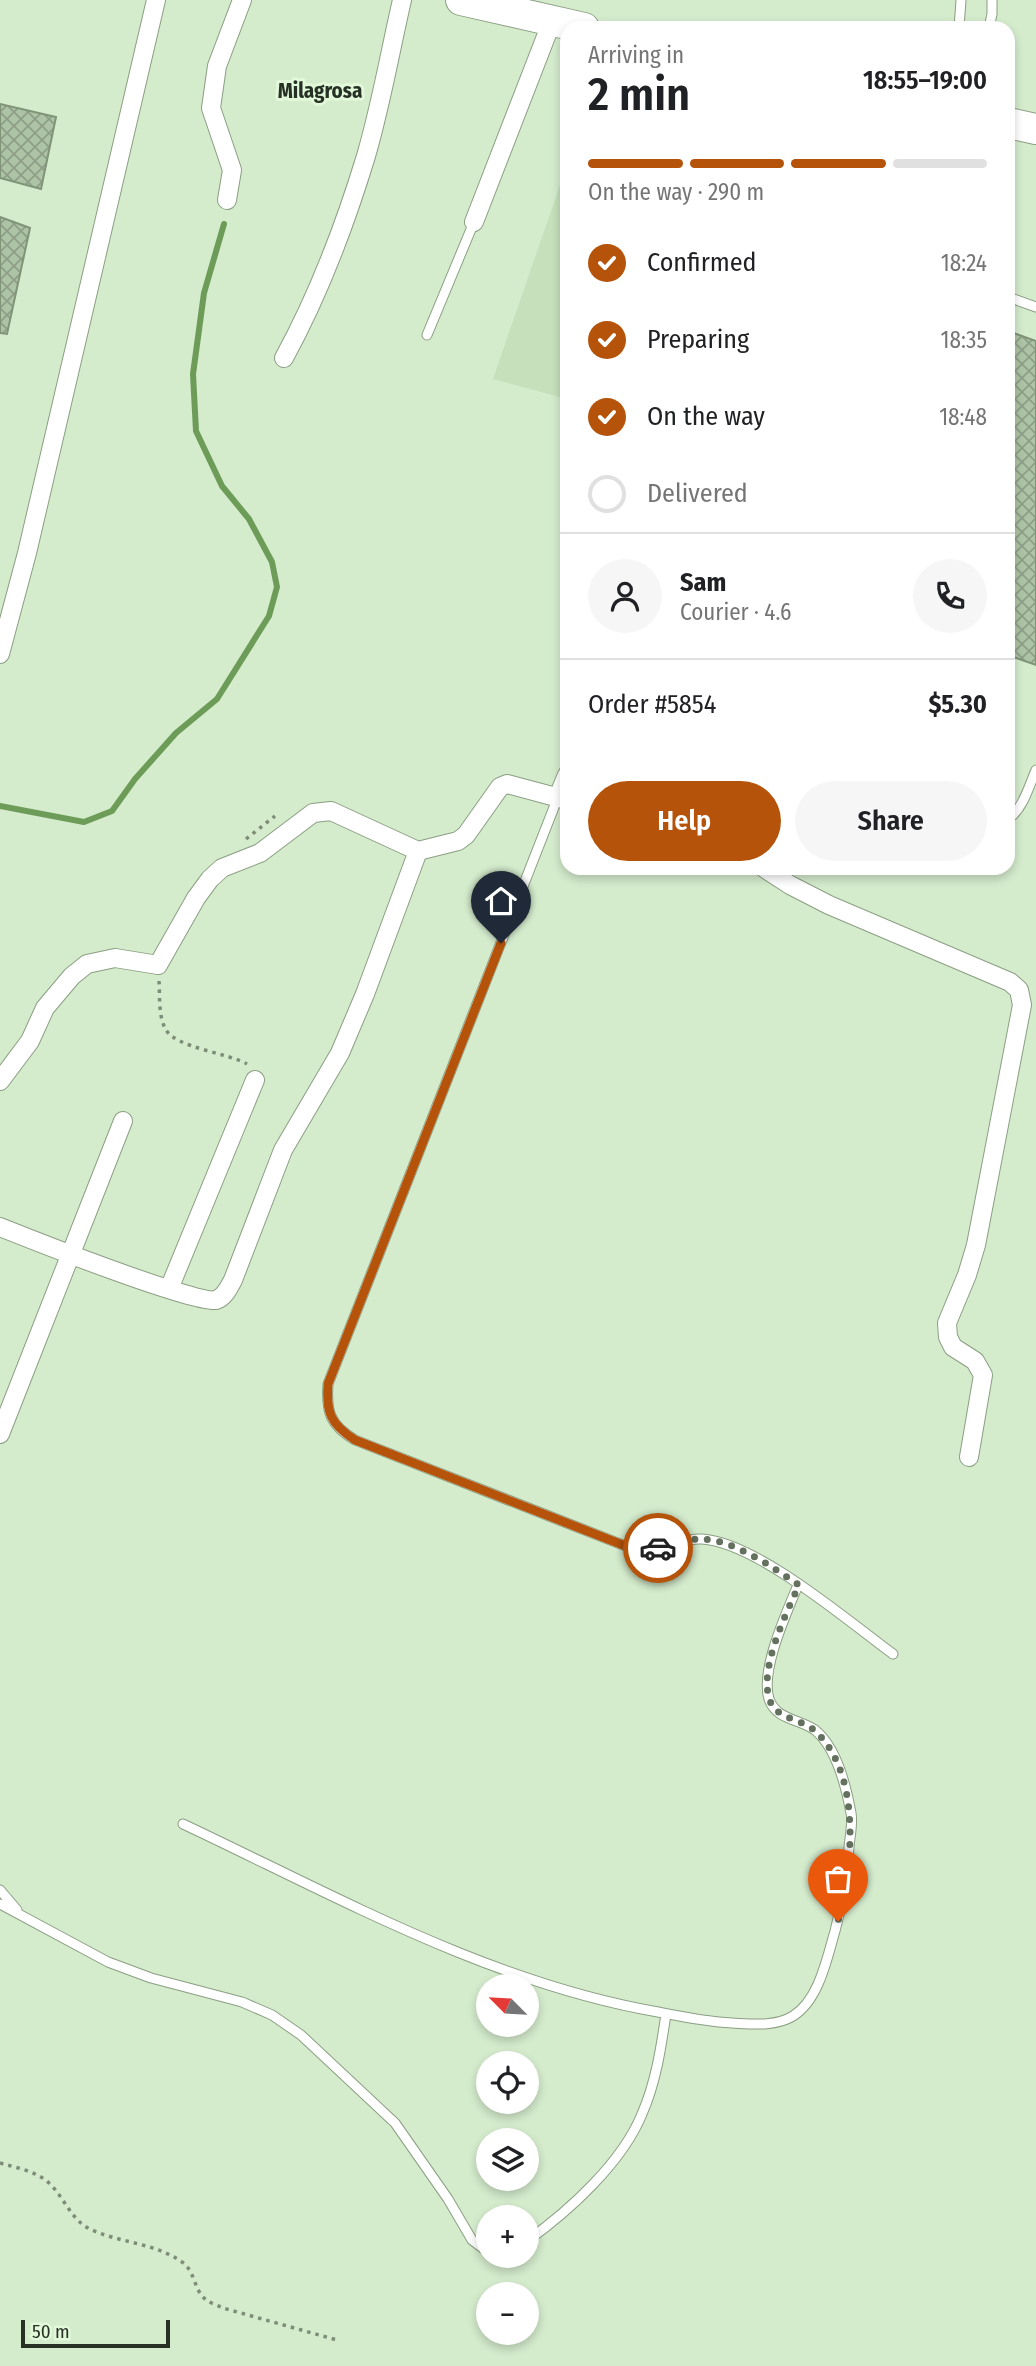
<!DOCTYPE html>
<html lang="en">
<head>
<meta charset="utf-8">
<style>
	:root { --surface:#fff; --page:#f6f6f6; --text:#202124; --muted:#757577; --line:#e0e0e0; --accent:#b45309 }
	body { margin:0; font-family:"Fira Sans Condensed",sans-serif; background:var(--page); color:var(--text); height:100vh; display:flex; flex-direction:column; font-size:26px; white-space:nowrap }
	* { box-sizing:border-box; margin:0 }
	p { font-size:23px; color:var(--muted) }
	.icon { flex:none; width:38px; height:38px; fill:none; stroke:currentColor; stroke-width:2; stroke-linecap:round; stroke-linejoin:round }
	.map { position:relative; flex:1; overflow:hidden }
	.side { position:absolute; left:560px; top:21px; width:455px; height:854px; display:flex; flex-direction:column; background:var(--surface); border-radius:21px; box-shadow:0 4px 10px #0003 }
	.side>* { flex:none }
	.needle { width:46px; rotate:294deg }
	.fabs { position:absolute; left:476px; top:1974px; display:grid; gap:14px }
	.fabs a { display:grid; place-items:center; width:63px; height:63px; border-radius:50%; background:var(--surface); box-shadow:0 4px 10px #0003; font-size:35px }
	.scale { position:absolute; left:21px; bottom:18px; width:149px; box-sizing:border-box; padding-left:7px; border:4px solid #273024; border-top:0; font-size:19px; line-height:24px; white-space:nowrap; color:#273024; -webkit-text-stroke:5px #e1f8d9; paint-order:stroke }
	.pin { position:absolute; display:grid; place-items:center; width:60px; height:60px; color:#fff; margin:-72px -30px; border-radius:50% 50% 50% 0; rotate:-45deg; box-shadow:0 0 7px #0007 }
	.pin .icon { rotate:45deg }
	.courier { position:absolute; display:grid; place-items:center; width:70px; height:70px; margin:-35px; border:5px solid #b45309; border-radius:50%; background:#fff; color:#222; box-shadow:0 2px 9px #0007 }
	.head em { font-style:normal; font-weight:600 }
	.head div { display:flex; flex-direction:column-reverse }
	.head { display:flex; align-items:center; justify-content:space-between; height:119px; padding:0 28px }
	h1 { font-size:46px; font-weight:600; line-height:52px }
	.bar { display:grid; grid-template-columns:repeat(4,1fr); gap:10px 7px; align-content:center; height:84px; padding:0 28px }
	.bar i { height:9px; border-radius:5px; background:var(--line) }
	.bar .active { background:var(--accent) }
	.bar p { grid-column:span 4 }
	.line { display:flex; align-items:center; gap:18px; padding:0 28px; border-top:2px solid var(--line) }
	.line div { flex:1 }
	.round { display:grid; place-items:center; flex:none; width:74px; height:74px; border-radius:37px; background:var(--page) }
	ol { padding:0 28px; list-style:none }
	li { display:flex; align-items:center; gap:21px; height:77px }
	li p { margin-inline-start:auto }
	li .icon { padding:7px; border-radius:50%; background:var(--accent); color:#fff; stroke-width:4 }
	li:last-child { color:var(--muted) }
	li i { width:38px; height:38px; border:4px solid var(--line); border-radius:50% }
	.action { display:flex; gap:14px; margin-top:auto; padding:14px 28px }
	.action a { flex:1; height:80px; border-radius:42px; background:var(--accent); color:#fff; font-size:28px; font-weight:600; line-height:80px; text-align:center }
	.action a+a { background:var(--page); color:var(--text) }
	.map>svg:first-child { display:block }
	.built { fill:#c5e0bb }
	.lines { fill:none; stroke-linecap:round; stroke-linejoin:round }
	.stream { stroke:#6d9c58; stroke-width:6 }
	.building { fill:url(#building-cross-hatch); stroke:#809478; stroke-width:2 }
	.service-casing { stroke:#8b9f83; stroke-width:11 }
	.minor-casing { stroke:#8b9f83; stroke-width:20 }
	.trunk-casing { stroke:#8b9f83; stroke-width:32 }
	.path { stroke:#7d8d78; stroke-width:3.5; stroke-dasharray:3.5 5; stroke-linecap:butt }
	.service { stroke:#fff; stroke-width:9 }
	.minor { stroke:#fff; stroke-width:18 }
	.trunk { stroke:#fff; stroke-width:30 }
	.done { stroke:#64715f; stroke-width:7; stroke-dasharray:0 12.6 }
	.route { stroke:#b45309; stroke-width:9 }
	.labels { text-anchor:middle; dominant-baseline:central; stroke-width:6; stroke-linejoin:round; paint-order:stroke }
	.neighbourhood-label { font-size:21px; font-weight:bold; fill:#273024; stroke:#e1f8d9 }
</style>
</head>
<body>
<div class="map">
<svg width="1036" height="2366" viewBox="0 0 1036 2366">
	<defs>
		<pattern id="building-cross-hatch" width="8" height="8" patternUnits="userSpaceOnUse" patternTransform="scale(1.75)"><rect width="8" height="8" fill="#adc3a5"/><path d="M0 0l8 8M0 8l8-8" fill="none" stroke="#8d9f86"/></pattern>
	</defs>
	<rect width="100%" height="100%" fill="#d4ebcc"/>
	<path class="built" d="M567,165V399L493,379Z"/>
	<g class="lines">
		<path class="stream" d="M0,806L84,822L112,811L135,779L176,733L217,699L269,616L277,587L272,562L249,519L222,486L196,431L193,374L204,293L224,224"/>
	</g>
	<path class="building" d="M0,104L56,117L41,189L0,178Z
		M0,217L30,228L7,334L0,333Z
		M1008,331L1036,341V665L1008,655Z"/>
	<g class="lines">
		<defs>
			<path id="service" d="M959,28L961,0
				M989,28L992,14V0
				M1008,297L1036,307
				M427,335L474,222
				M558,797L328,1384C326,1412 330,1425 355,1440L628,1547C637,1548 647,1550 655,1548C670,1546 687,1538 702,1539C756,1542 848,1621 893,1654
				M1008,819C1023,809 1029,786 1036,770
				M183,1824C336,1896 490,1983 658,2012C683,2017 707,2022 732,2023C752,2024 775,2027 793,2016C819,2000 827,1958 835,1931C843,1901 847,1877 849,1847C850,1836 853,1823 851,1813C846,1786 837,1748 815,1730C800,1719 776,1720 769,1699C760,1670 787,1612 798,1585
				M0,1890L17,1910
				M0,1904L108,1962L151,1978L242,2002L272,2015L301,2035L395,2123L448,2199L472,2240L488,2252
				M527,2241C569,2211 622,2163 642,2114C656,2082 661,2048 666,2014"/>
			<path id="minor" d="M227,200L232,170L211,108L217,66L242,0
				M474,222L552,21
				M284,358C319,294 345,225 366,156C381,105 390,52 402,0
				M0,654L27,553L156,0
				M558,797L567,775
				M764,868L790,885L829,905L1010,982L1019,990L1022,1005L976,1245L967,1275L947,1323L948,1337L953,1347L975,1361L983,1375L969,1457
				M0,1081L30,1041L45,1008L72,976L87,964L115,958L158,965L196,898L210,879L222,868L260,853L313,813L331,811L418,851L458,841L466,835L500,787L507,784L567,800
				M0,1227C30,1239 197,1305 216,1300C225,1297 229,1287 233,1280L283,1150L340,1053L365,994L418,851
				M169,1289L255,1080
				M0,1434L123,1121"/>
			<path id="trunk" d="M461,0L584,28
				M1008,123L1036,129"/>
		</defs>
		<use href="#service" class="service-casing"/>
		<use href="#minor" class="minor-casing"/>
		<use href="#trunk" class="trunk-casing"/>
		<path class="path" d="M246,839L275,816
			M159,981C160,996 158,1016 166,1030C177,1048 228,1053 247,1064
			M0,2163C17,2168 36,2171 49,2183C65,2198 71,2221 92,2230C121,2243 155,2243 182,2262C195,2271 194,2289 204,2298C209,2303 217,2305 223,2308L337,2340"/>
		<use href="#service" class="service"/>
		<use href="#minor" class="minor"/>
		<use href="#trunk" class="trunk"/>
	</g>
	<g class="lines">
		<path class="done" d="M658,1548C671,1545 687,1539 700,1539C733,1539 772,1567 799,1585C786,1614 760,1666 769,1698C775,1720 801,1718 815,1731C862,1773 853,1867 838,1921"/>
		<path class="route" d="M501,943L328,1384C326,1412 330,1424 355,1440L628,1547L658,1548"/>
	</g>
	<g class="labels">
		<g class="neighbourhood-label">
			<text x="320" y="91">Milagrosa</text>
		</g>
	</g>
</svg>
<div class="fabs">
<a><svg class="needle" viewBox="-14 -14 28 28"><path d="M0-13l5 13h-10z" fill="#e53935"/><path d="M0 13l5-13h-10z" fill="#757577"/></svg></a>
<a><svg class="icon" aria-label="locate" viewBox="0 0 24 24"><circle cx="12" cy="12" r="6"/><path d="M12 2v4M12 18v4M2 12h4M18 12h4"/></svg></a>
<a><svg class="icon" aria-label="layers" viewBox="0 0 24 24"><path d="M12 4l9 5-9 5-9-5zM3 14l9 5 9-5"/></svg></a>
<a>+</a>
<a>−</a>
</div>
<div class="scale">50 m</div>
<div class="pin" style="left:838px;top:1921px;background:#ea580c"><svg class="icon" aria-label="bag" viewBox="0 0 24 24"><path d="M5 8h14l-1 12H6zM9 8a3 3 0 0 1 6 0"/></svg></div>
<div class="pin" style="left:501px;top:943px;background:#1f2937"><svg class="icon" aria-label="home" viewBox="0 0 24 24"><path d="M3 11l9-7 9 7M6 9v11h12V9"/></svg></div>
<div class="courier" style="left:658px;top:1548px"><svg class="icon" aria-label="car" viewBox="0 0 24 24"><path d="M5 17H2v-5l4-1 3-4h7l3 4 3 1v5h-3M9 17h6M6 11h13"/><circle cx="7" cy="17" r="2"/><circle cx="17" cy="17" r="2"/></svg></div>
<section class="side">
<div class="head"><div><h1>2 min</h1><p>Arriving in</p></div><em>18:55–19:00</em></div>
<div class="bar"><i class="active"></i><i class="active"></i><i class="active"></i><i></i><p>On the way · 290 m</p></div>
<ol>
<li><svg class="icon" aria-label="check" viewBox="0 0 24 24"><path d="M5 12l5 5 9-10"/></svg>Confirmed<p>18:24</p></li>
<li><svg class="icon" aria-label="check" viewBox="0 0 24 24"><path d="M5 12l5 5 9-10"/></svg>Preparing<p>18:35</p></li>
<li><svg class="icon" aria-label="check" viewBox="0 0 24 24"><path d="M5 12l5 5 9-10"/></svg>On the way<p>18:48</p></li>
<li><i></i>Delivered</li>
</ol>
<div class="line" style="height:126px"><a class="round"><svg class="icon" aria-label="person" viewBox="0 0 24 24"><circle cx="12" cy="8" r="4"/><path d="M4 21q1-7 8-7t8 7"/></svg></a><div><b>Sam</b><p>Courier · 4.6</p></div><a class="round"><svg class="icon" aria-label="phone" viewBox="0 0 24 24"><path d="M5 4h4l2 5-3 2q2 4 5 5l2-3 5 2v4C11 20 4 13 5 4z"/></svg></a></div>
<div class="line" style="height:91px"><div>Order #5854</div><b>$5.30</b></div>
<div class="action"><a>Help</a><a>Share</a></div>
</section>
</div>
</body>
</html>
